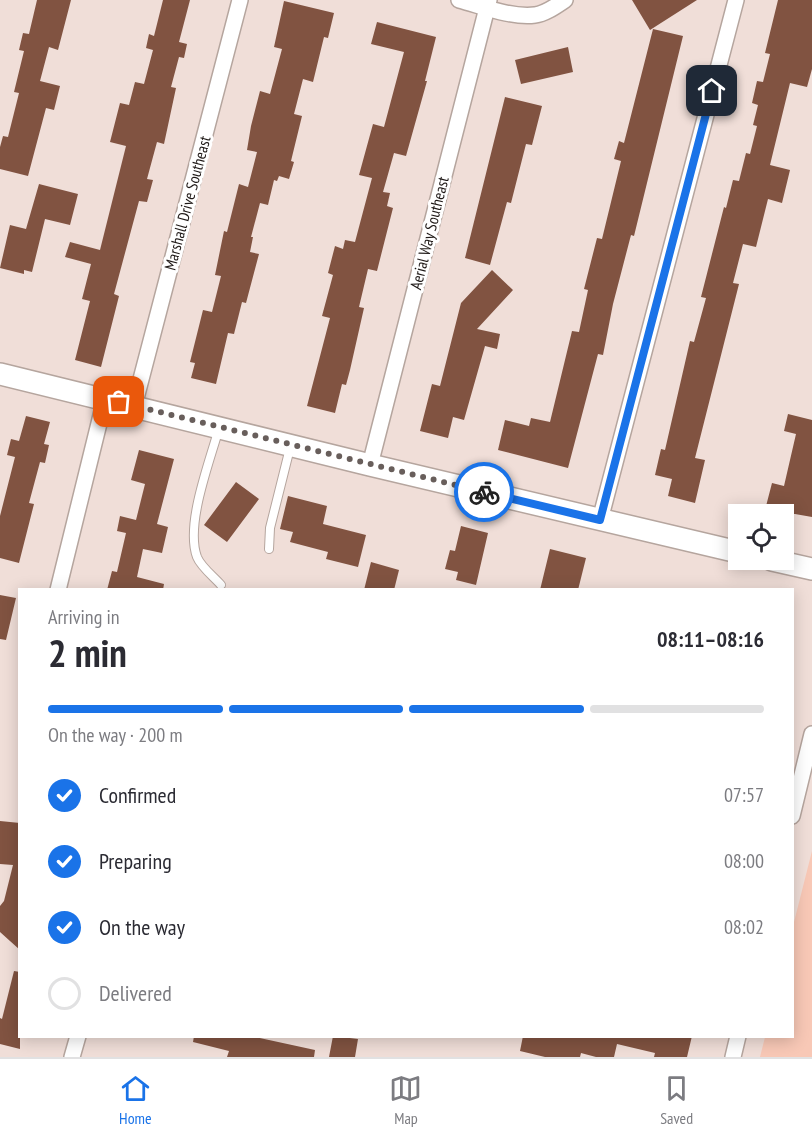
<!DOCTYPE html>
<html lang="en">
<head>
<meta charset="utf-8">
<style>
	:root { --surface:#fff; --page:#f7f7f7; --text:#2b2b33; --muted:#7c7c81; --line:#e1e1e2; --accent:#1a73e8 }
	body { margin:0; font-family:"PT Sans Narrow",sans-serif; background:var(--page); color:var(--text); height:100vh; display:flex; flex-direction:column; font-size:22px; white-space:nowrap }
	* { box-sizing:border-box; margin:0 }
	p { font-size:20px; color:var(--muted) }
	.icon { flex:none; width:33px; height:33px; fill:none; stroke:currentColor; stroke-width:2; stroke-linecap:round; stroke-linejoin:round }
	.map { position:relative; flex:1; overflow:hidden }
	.side { position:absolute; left:18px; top:588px; width:776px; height:450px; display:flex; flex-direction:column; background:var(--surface); border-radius:0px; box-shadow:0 3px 15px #0003 }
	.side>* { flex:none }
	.fabs { position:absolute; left:728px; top:504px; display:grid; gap:12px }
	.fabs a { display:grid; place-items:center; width:66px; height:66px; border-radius:0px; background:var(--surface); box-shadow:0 3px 15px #0003; font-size:30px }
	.pin { position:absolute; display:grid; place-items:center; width:51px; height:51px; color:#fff; margin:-26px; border-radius:12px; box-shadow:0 3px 9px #0006 }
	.courier { position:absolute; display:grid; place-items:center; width:60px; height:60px; margin:-30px; border:4px solid #1a73e8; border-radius:50%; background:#fff; color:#222; box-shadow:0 2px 8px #0007 }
	.overview em { font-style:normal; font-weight:800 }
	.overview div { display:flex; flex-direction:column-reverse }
	.overview { display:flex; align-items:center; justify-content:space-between; height:102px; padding:0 30px }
	h1 { font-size:39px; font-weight:800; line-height:45px }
	.bar { display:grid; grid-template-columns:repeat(4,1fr); gap:9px 6px; align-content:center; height:72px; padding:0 30px }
	.bar i { height:8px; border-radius:4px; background:var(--line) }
	.bar .current { background:var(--accent) }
	.bar p { grid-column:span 4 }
	ol { padding:0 30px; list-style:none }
	li { display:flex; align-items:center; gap:18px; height:66px }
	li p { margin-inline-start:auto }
	li .icon { padding:6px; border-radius:50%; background:var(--accent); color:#fff; stroke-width:4 }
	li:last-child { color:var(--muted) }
	li i { width:33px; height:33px; border:3px solid var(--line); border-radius:50% }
	.tab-bar { display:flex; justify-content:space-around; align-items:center; height:84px; border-top:2px solid var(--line); background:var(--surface); font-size:16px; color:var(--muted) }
	.tab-bar a { display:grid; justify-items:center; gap:3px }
	.tab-bar .current { color:var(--accent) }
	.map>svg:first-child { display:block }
	.green { fill:#f8c8b6 }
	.building { fill:#815341 }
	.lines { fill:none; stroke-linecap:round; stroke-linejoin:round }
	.service-casing { stroke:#b5a59e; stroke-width:10 }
	.minor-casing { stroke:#b5a59e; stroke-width:18 }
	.secondary-casing { stroke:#b5a59e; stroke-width:24 }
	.service { stroke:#fff; stroke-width:8 }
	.minor { stroke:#fff; stroke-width:15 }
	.secondary { stroke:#fff; stroke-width:21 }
	.done { stroke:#685e5b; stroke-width:6; stroke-dasharray:0 10.8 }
	.route { stroke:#1a73e8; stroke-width:8 }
	.labels { text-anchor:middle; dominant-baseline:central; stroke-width:6; stroke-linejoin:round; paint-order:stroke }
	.street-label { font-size:16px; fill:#1f1917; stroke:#fff }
</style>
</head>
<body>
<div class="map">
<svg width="812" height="1057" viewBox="0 0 812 1057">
	<rect width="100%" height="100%" fill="#f0ded8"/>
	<path class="green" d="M812,851V1057H760L765,1037L792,1036V930Z"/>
	<path class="building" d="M37,0H71L58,50L49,47L40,81L60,86L54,110L46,108L28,176L0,169V147L3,136L8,137L19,93L14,92L24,51L19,50L23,33L29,34Z
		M163,0H190L179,42L187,44L184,58L179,57L171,87L176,88L164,144L157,142L147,179L153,180L147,202L139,201L114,294L119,296L101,367L75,360L90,301L82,299L91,264L65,257L70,242L100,250L126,146L110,142L120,103L129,105L135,82L144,84L153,50L146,48L149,34L154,36Z
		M632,0H697L650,30Z
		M778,0H812V69L807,87L790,83L770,165L790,170L782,203L768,199L756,247L743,244L733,283L739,284L695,458L705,460L695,503L668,496L672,479L655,475L661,449L665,450L690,341L694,342L706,298L701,297L724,207L726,208L733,180L739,181L746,153L750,154L757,126L753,125L758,105L752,103L757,81L763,82L770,54L765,53Z
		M284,1L334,13L328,38L324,37L313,82L303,79L294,114L302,116L291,161L294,162L289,179L279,176L277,181L274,180L268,205L260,203L251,237H253L250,252L259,254L246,303L242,302L234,334L228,333L216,384L191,378L195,363L190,362L203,310L212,312L221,276L215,275L224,231L227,232L239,184L248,187L257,152L247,150L251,126L260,91L270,94L282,49L274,47Z
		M377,22L436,37L425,81H427L406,156L394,153L383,192L390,193L387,206L393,208L377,271L368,269L359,307L364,308L350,370L346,385L342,384L335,413L307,406L330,318L322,316L333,275L328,273L335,246L343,249L345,240L355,242L372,178L359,175L373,124L384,127L404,52L371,44Z
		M653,29L683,36L634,236L631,235L613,304L603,355L598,354L568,468L498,450L505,420L529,426L531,418L550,422L572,331L579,332L588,290L584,289L597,238L602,239L621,161L614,159L619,141L624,143Z
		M568,47L573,72L521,84L515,60Z
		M505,97L542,106L532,145L526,144L511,203L507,202L490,265L465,258Z
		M39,184L78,194L70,225L45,219L32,272L24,270V274L0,268L10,225L26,229Z
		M492,270L513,290L477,329L500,334L497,349L485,346L464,420L453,417L448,438L420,431L432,384L440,386L461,303Z
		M788,414L812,420V517L795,514H774V512L765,510L772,483L784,486L796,434L784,431Z
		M26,416L50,422L44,444L49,445L45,463L40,462L29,503L34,504L19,563L0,558V516L15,457L7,455L11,439L19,441Z
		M139,450L174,459L157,524L168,527L162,553L143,549L137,577L164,584L163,590H107L112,571L117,572L126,533L117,531L120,516L136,520L145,484L131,480Z
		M236,482L259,499L227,542L204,525Z
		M288,496L327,506L323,524L366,535L358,567L326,559L328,552L290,542L293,532L280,529Z
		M461,526L488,533L476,585L456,580L458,572L445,569L450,550L455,551Z
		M550,549L586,558L578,590H540Z
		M371,562L399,570L394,590H364Z
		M0,595L16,598L6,640L0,639Z
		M0,821L20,823V950L0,932V906L4,901L13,865L0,864Z
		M14,971L20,972V1049L0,1044V1018L2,1019Z
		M194,1036H250L315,1050L314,1057H227L229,1051L193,1042Z
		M333,1036L358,1039L355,1057H329Z
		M523,1036H692L687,1057H654L655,1053L617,1044L614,1057H596L581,1053L580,1057H545L520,1051Z"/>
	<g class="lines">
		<defs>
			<path id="service" d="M219,428C210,461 185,524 197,557C201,567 214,577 221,585
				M269,549L270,528L290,448"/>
			<path id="minor" d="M459,0C482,6 511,18 535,15C545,14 556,6 565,0
				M134,406L240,0
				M370,465L489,0
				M600,520L736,0
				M58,590L105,399
				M792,816L812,734
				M72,1057L78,1036
				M733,1057L738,1036"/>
			<path id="secondary" d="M0,374L370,465L738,552
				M772,560L812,569"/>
		</defs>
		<use href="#service" class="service-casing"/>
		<use href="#minor" class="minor-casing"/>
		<use href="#secondary" class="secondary-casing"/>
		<use href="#service" class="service"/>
		<use href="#minor" class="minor"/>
		<use href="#secondary" class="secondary"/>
	</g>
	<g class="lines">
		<path class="done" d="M119,402L484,492"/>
		<path class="route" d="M484,492L600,520L712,91"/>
	</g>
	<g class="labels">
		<g class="street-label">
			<text transform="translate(187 203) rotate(-75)">Marshall Drive Southeast</text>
			<text transform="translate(429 233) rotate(-76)">Aerial Way Southeast</text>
		</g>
	</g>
</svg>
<div class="fabs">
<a><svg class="icon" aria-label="locate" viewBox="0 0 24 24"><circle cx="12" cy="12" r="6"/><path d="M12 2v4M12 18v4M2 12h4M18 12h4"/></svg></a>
</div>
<div class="pin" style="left:119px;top:402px;background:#ea580c"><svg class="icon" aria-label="bag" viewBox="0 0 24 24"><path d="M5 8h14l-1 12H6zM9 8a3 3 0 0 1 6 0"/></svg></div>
<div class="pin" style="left:712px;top:91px;background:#1f2937"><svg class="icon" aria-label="home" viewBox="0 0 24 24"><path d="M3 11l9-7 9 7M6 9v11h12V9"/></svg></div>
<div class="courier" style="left:484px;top:492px"><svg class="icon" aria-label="bike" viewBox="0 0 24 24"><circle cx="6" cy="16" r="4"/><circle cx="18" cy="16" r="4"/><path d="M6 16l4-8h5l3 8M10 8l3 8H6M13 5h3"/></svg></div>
<section class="side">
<div class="overview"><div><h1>2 min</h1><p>Arriving in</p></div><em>08:11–08:16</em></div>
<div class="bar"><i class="current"></i><i class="current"></i><i class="current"></i><i></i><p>On the way · 200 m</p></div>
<ol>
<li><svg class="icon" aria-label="check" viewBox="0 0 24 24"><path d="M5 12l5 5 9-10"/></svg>Confirmed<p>07:57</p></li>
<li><svg class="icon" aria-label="check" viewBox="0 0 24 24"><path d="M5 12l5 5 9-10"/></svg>Preparing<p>08:00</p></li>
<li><svg class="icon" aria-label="check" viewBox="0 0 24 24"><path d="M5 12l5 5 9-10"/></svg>On the way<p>08:02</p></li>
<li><i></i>Delivered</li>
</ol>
</section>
</div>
<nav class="tab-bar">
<a class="current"><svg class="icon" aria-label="home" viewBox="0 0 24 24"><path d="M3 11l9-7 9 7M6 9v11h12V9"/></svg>Home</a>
<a><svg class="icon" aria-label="map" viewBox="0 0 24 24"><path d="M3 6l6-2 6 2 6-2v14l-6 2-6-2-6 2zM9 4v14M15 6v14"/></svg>Map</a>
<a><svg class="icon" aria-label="saved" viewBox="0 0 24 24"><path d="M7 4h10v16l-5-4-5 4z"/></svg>Saved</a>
</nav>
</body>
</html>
